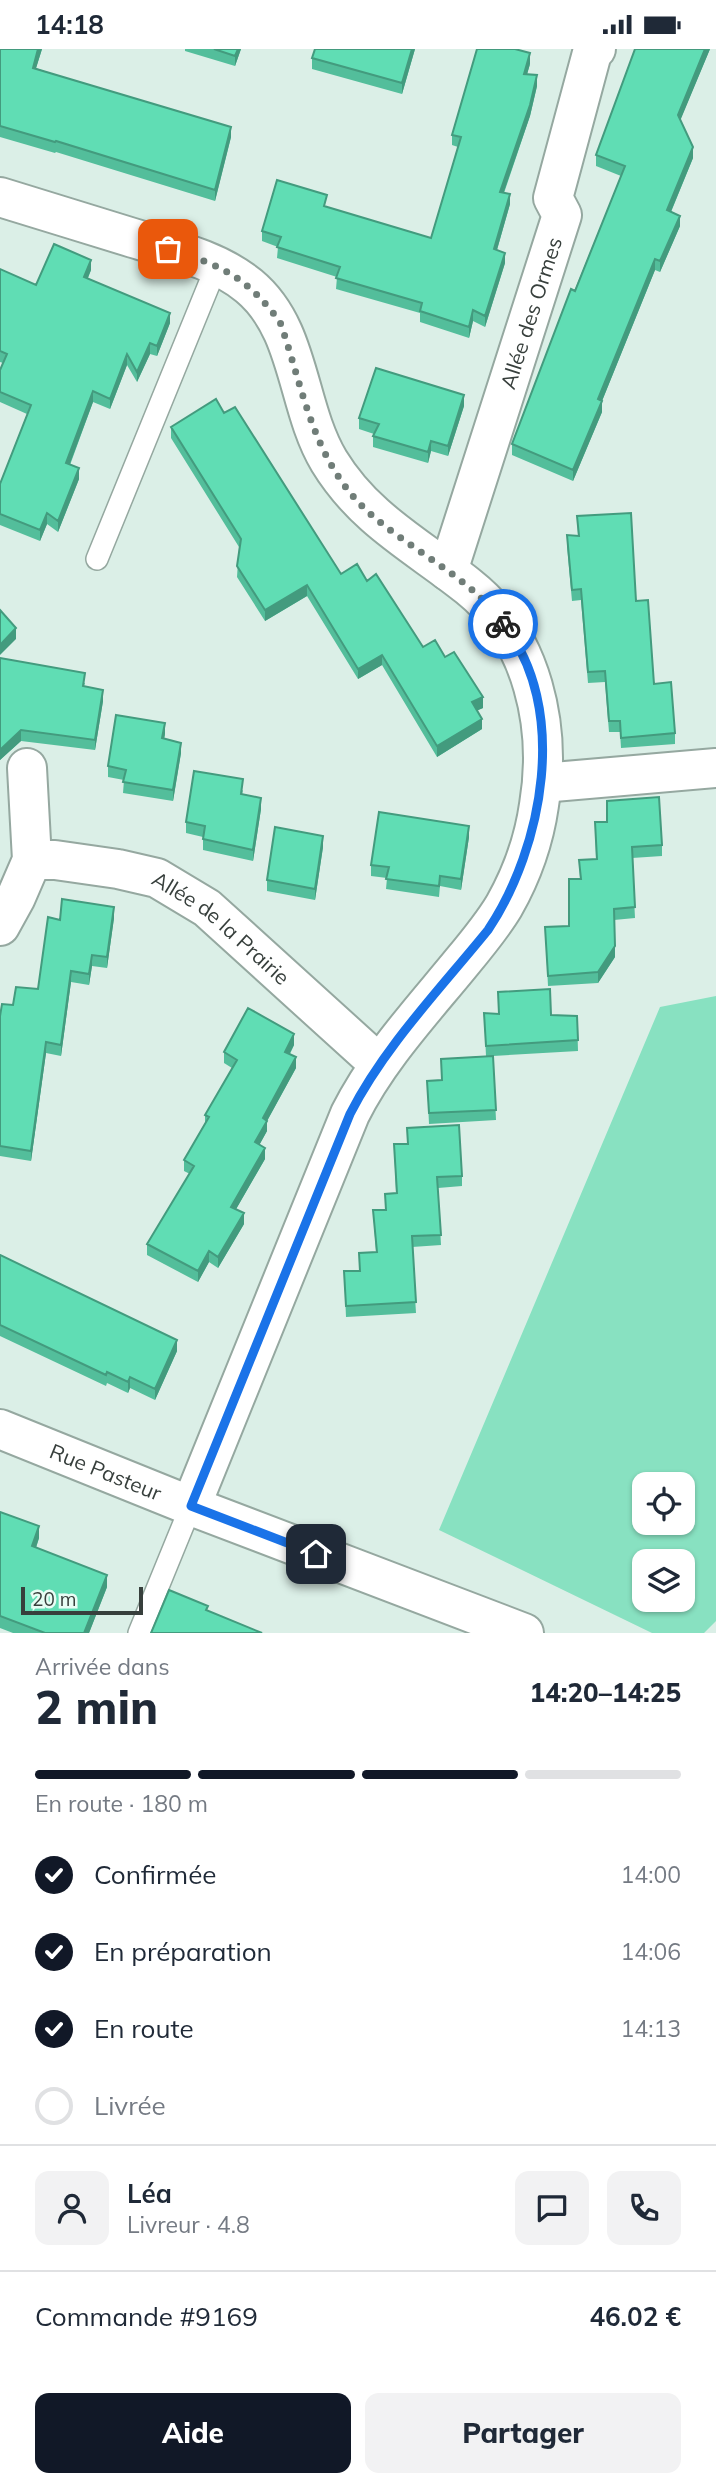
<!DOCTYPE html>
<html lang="fr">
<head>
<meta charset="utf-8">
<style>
	:root { --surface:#fff; --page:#f2f2f3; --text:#1f2937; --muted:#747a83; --line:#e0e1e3; --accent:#111827 }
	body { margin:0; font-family:Mulish,sans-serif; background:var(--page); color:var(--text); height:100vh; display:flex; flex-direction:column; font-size:26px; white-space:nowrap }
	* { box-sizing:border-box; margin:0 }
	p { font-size:23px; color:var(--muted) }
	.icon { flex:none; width:38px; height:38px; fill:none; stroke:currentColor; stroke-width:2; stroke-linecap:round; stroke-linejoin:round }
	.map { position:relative; height:1584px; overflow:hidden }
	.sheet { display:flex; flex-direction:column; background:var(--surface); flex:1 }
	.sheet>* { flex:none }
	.controls { position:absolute; left:632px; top:1423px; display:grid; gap:14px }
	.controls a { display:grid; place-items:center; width:63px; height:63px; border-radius:14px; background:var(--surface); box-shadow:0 2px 5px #0004; font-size:35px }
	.scale { position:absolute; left:21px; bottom:18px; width:122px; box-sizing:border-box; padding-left:7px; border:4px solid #373f3c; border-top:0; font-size:19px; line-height:24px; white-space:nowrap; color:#373f3c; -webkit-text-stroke:5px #e8fcf4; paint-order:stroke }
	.pin { position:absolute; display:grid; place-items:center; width:60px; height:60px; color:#fff; margin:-30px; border-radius:14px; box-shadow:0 4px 10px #0006 }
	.courier { position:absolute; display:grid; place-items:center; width:70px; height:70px; margin:-35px; border:5px solid #1a73e8; border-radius:50%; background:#fff; color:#222; box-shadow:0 2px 9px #0007 }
	.summary em { font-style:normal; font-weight:800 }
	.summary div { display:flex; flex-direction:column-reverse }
	.summary { display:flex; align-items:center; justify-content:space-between; height:119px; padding:0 35px }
	h1 { font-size:46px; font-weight:800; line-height:52px }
	.bar { display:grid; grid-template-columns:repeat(4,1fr); gap:10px 7px; align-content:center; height:84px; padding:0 35px }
	.bar i { height:9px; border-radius:5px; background:var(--line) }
	.bar .active { background:var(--accent) }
	.bar p { grid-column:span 4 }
	.line { display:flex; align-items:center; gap:18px; padding:0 35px; border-top:2px solid var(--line) }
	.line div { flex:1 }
	.round { display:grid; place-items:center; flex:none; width:74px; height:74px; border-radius:14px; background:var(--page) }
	ol { padding:0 35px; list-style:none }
	li { display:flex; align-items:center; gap:21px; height:77px }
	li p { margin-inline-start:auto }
	li .icon { padding:7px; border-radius:50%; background:var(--accent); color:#fff; stroke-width:4 }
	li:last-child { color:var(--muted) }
	li i { width:38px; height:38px; border:4px solid var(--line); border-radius:50% }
	.cta { display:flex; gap:14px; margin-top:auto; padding:14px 35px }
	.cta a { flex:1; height:80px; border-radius:14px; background:var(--accent); color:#fff; font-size:28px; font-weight:800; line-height:80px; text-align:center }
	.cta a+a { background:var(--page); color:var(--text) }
	.status { display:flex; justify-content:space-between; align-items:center; height:49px; padding:0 35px; background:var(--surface); direction:ltr }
	.status svg { height:19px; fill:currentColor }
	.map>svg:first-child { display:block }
	.green { fill:#88e1c1; fill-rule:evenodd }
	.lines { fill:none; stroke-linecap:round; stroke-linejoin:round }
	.service-casing { stroke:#95a8a0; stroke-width:24 }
	.minor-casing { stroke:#95a8a0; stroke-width:42 }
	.secondary-casing { stroke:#95a8a0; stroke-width:42 }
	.service { stroke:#fff; stroke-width:21 }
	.minor { stroke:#fff; stroke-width:38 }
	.secondary { stroke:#fff; stroke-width:38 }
	.wall { fill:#53be9b }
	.shaded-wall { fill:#439b7e }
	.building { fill:#60ddb4; stroke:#439b7e; stroke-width:2 }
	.done { stroke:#707d78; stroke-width:7; stroke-dasharray:0 12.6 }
	.route { stroke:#1a73e8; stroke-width:9 }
	.labels { text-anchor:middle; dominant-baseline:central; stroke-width:6; stroke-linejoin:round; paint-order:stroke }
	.street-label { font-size:21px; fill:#373f3c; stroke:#e8fcf4 }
</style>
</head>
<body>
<div class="status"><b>14:18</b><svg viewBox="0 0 49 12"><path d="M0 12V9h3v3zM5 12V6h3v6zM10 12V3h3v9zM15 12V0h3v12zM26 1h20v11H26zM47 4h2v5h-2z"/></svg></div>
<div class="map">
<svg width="716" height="1584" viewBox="0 0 716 1584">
	<rect width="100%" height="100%" fill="#dbefe7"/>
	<path class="green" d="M716,947V1572L704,1584H652L439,1481L660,958ZM644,1435H682V1474H644ZM644,1512H682V1550H644Z"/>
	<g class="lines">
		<defs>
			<path id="service" d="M97,510L217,216
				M139,1584L191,1457"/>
			<g id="minor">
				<path d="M0,148C44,162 89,175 133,189C173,201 216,210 249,237C301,280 296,357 329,412C365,471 418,497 469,538C533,589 552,678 539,756C534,791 521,827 504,857C492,877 477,895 462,913C422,962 378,1009 350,1065L191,1457"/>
				<path id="s1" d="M448,522L562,166L553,149L592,4L596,0"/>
				<path d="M542,734L716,719"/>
				<path id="s2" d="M32,811H55L118,820L157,829L207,859L379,1015"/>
				<path d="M0,877L16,848L32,811L27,719"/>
			</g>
			<g id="secondary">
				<path id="s3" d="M0,1380L191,1457L524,1584"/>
			</g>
		</defs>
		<use href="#service" class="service-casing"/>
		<use href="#minor" class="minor-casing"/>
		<use href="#secondary" class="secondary-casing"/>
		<use href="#service" class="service"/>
		<use href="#minor" class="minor"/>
		<use href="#secondary" class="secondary"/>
	</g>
	<path class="wall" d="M0,0H42L36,19L231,88L215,152L56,103L55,104L0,88Z
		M185,0H241L235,17L185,2Z
		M415,0L402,45L312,20V9Z
		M635,0H710L680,71L693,109L671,163L680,177L660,223L655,221L602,352V363L573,432L512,406V395L621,127L596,117V106Z
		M530,15L527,25L537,37L530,67L504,144L510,155L497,201L505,214L485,278L473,272L469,289L420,273V264L336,240L337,228L277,209L278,198L262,192V182L327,158L431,189L458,98L452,96V86Z
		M0,220L36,236L91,221L88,229L170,274L157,307L150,305L137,333L127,316L110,360L93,353L70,416L79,430L58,483L47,475L40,492L0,476V435L27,365L0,353V321L3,314L0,313Z
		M464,357L448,407L431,402L428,414L373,398V387L374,385L359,380V369Z
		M224,364L341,525L367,532L423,598L445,608L483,659L477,661L482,680L437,708L382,616L358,630L307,547L265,572L237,528L239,498L171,389V378Z
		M577,467L636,552L654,635L675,684V695L621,699L620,683H609L605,633L588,634L581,551L572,552L567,497V486L578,487Z
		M0,609L85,634L84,637L103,652L95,701L21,692L0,711Z
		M165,685L164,690L181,704L173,752L123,744L124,731L108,728V717Z
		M243,741L242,746L261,760L253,812L203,801V788L186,784V773Z
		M595,773L662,796V807L632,809L635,869L614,871L615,908L598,934L548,937L545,878L569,877L580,830L579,811L596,810Z
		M469,788L461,841L440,837L439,848L386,840L387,829L371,827V816Z
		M323,798L315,851L267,842V831Z
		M114,869L107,919L92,917L89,936L71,933L61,1007L46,1004L31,1112L0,1107V967L13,956L38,940L60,871Z
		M498,943L551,966L577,967L578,1002L493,1007L496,1071L429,1075L427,1032L442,1031L441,1010L486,1007L484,964L498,965Z
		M294,996L290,1005L296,1019L267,1072V1082L259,1096L265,1110L236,1160L244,1175L218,1219L209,1213L198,1233L147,1206V1195L190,1125L184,1122V1111L205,1074V1066L232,1019L224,1014V1003Z
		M407,1079L462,1127V1137L438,1139L441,1196L412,1198L416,1264L346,1268L344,1222H359V1204L376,1203L373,1161H386L385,1145L396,1144L394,1095H407Z
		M0,1206L177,1302L155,1351L130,1339L128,1344L107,1334L106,1337L0,1287Z
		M0,1463L39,1489L36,1499L107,1538L89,1584H13L0,1579Z"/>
	<path class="shaded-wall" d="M38,0H42L33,29V19Z
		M238,0H241L235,17V7Z
		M412,0H415L402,45V34Z
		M705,0H710L678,77V66Z
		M530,4V15L524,36V25Z
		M537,26V37L530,67L500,154V143Z
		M231,78V88L215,152V141Z
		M693,98V109L667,172V161Z
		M510,145V155L494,211V200Z
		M680,167V177L660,223V212Z
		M505,204V214L485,278V267Z
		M655,210V221L600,357L602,352V363L573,432V421L598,350Z
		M91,211V221L84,238V228Z
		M473,261V272L469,289V278Z
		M170,264V274L157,307V297Z
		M150,294V305L137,333V323Z
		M127,305V316L110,360V350Z
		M93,342V353L66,425V414Z
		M464,346V357L448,407V397Z
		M431,392V402L428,414V403Z
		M79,419V430L58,483V472Z
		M47,464V475L40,492V481Z
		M307,536V547L265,572V561Z
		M16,579V590L0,606V596Z
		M382,606V616L358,630V620Z
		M103,641V652L95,701V691Z
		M483,648V659L472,664V653Z
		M482,670V680L437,708V697Z
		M165,674V685L162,700V689Z
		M21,681V692L0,711V701Z
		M181,694V704L173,752V741Z
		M261,749V760L253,812V801Z
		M469,777V788L461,841V830Z
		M323,787V798L315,851V840Z
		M114,858V869L107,919V908Z
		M615,897V908L598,934V923Z
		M92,906V917L89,936V925Z
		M71,922V933L61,1007V996Z
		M294,985V996L285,1013V1003Z
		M46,993V1004L31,1112V1102Z
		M296,1008V1019L267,1072V1082L255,1104V1093L263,1069Z
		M265,1099V1110L231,1169V1158Z
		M244,1164V1175L218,1219V1208Z
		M209,1202V1213L198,1233V1222Z
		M177,1291V1302L155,1351V1340Z
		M130,1328V1339L128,1344V1333Z
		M39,1477V1489L32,1510V1497Z
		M107,1526V1538L89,1584H84Z"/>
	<path class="building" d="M0,0H38L33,19L231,78L215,141L56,92L55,93L0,77Z
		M214,0H238L235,7Z
		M315,0H412L402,34L312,9Z
		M477,0H515L530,4L524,25L537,26L530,56L500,143L510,145L494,200L505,204L485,267L473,261L469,278L420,262L422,254L336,229L340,218L277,198L281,188L262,182L277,131L327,146L324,157L431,189L461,88L452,86Z
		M635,0H705L678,66L693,98L667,161L680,167L660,212L655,210L598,350L602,352L573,421L512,395L571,240L575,242L625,117L596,106Z
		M54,195L91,211L84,228L170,264L157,297L150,294L137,323L127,305L110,350L93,342L66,414L79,419L58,472L47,464L40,481L0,465V435L31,356L0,343V321L7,305L0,302V220L36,236Z
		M376,319L464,346L448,397L431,392L428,403L373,387L379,375L359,369Z
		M216,350L224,364L235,358L341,525L357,515L367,532L376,525L423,598L435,591L445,608L454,603L483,648L472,653L482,670L437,697L382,606L358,620L307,536L265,561L237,517L241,490L171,378Z
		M631,464L636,552L648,551L654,635L671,633L675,684L621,689L620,672H609L605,622L588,623L581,540L572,541L567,486L579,487L577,467Z
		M0,561L16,579L0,596Z
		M0,609L85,624L83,637L103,641L95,691L21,681L0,701Z
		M116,666L165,674L162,689L181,694L173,741L123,733L126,721L108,717Z
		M194,722L243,730L241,745L261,749L253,801L203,790L205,777L186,773Z
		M659,748L662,796L632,798L635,858L614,860L615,897L598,923L548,927L545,878L569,877V830H581L579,811L597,810L595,773H607V752Z
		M379,763L469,777L461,830L440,827L439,837L386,830L389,818L371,816Z
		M275,778L323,787L315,840L267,831Z
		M62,850L114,858L107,908L92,906L89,925L71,922L61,996L46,993L31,1102L0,1097V967L2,955L13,956L16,938L38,940L48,868L60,871Z
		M550,940L551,966L577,967L578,991L486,997L484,964L499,965L498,943Z
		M248,959L294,985L285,1003L296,1008L263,1069L267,1072L255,1093L265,1099L231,1158L244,1164L218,1208L209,1202L198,1222L147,1195L194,1117L184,1111L209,1068L205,1066L237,1011L224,1003Z
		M493,1007L496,1061L429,1064L427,1032L442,1031L441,1010Z
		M459,1076L462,1127L437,1128L441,1186L412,1187L416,1253L346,1257L344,1222H360L359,1204L377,1203L373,1161H386L385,1145L397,1144L394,1095H408L407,1079Z
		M0,1206L177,1291L155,1340L130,1328L128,1333L107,1323L106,1326L0,1276Z
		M0,1463L39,1477L32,1497L107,1526L84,1584H45L0,1567Z
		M169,1541L208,1557L206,1561L262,1584H151Z"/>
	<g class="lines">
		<path class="done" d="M168,200C221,216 246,227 280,273C303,338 311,404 361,456C394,489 436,510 471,540C484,550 493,563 503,575"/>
		<path class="route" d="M316,1505L191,1457L350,1065C384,998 441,939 488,881C543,799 570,658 503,575"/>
	</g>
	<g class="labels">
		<g class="street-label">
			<text stroke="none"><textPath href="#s1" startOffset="271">Allée des Ormes</textPath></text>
			<text stroke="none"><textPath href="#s2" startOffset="208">Allée de la Prairie</textPath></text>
			<text stroke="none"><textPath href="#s3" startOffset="114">Rue Pasteur</textPath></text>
		</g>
	</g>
</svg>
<div class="controls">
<a><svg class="icon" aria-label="locate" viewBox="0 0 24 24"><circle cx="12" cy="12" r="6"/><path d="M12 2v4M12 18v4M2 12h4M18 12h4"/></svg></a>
<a><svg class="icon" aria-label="layers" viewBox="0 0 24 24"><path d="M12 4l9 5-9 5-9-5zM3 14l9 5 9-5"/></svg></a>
</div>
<div class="scale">20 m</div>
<div class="pin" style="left:168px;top:200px;background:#ea580c"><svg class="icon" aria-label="bag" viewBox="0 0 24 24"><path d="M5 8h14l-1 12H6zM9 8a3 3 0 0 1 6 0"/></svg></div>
<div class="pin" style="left:316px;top:1505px;background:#1f2937"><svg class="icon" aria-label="home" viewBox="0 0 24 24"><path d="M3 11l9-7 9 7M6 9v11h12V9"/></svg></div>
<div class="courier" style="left:503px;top:575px"><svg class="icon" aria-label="bike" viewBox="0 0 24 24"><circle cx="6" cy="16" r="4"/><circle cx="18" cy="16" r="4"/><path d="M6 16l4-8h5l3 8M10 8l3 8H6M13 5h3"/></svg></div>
</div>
<section class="sheet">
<div class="summary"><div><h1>2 min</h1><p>Arrivée dans</p></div><em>14:20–14:25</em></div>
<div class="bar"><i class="active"></i><i class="active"></i><i class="active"></i><i></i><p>En route · 180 m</p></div>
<ol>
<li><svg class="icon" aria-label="check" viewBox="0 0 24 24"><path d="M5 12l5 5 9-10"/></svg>Confirmée<p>14:00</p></li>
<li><svg class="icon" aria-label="check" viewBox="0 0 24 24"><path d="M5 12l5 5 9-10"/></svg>En préparation<p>14:06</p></li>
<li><svg class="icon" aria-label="check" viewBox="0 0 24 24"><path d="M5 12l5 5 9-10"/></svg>En route<p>14:13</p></li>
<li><i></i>Livrée</li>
</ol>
<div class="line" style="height:126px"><a class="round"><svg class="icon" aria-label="person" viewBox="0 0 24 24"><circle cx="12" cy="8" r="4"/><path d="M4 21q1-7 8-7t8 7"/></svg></a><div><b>Léa</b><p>Livreur · 4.8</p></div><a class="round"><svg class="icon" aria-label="chat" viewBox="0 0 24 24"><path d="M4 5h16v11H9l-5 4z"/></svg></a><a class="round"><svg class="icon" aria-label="phone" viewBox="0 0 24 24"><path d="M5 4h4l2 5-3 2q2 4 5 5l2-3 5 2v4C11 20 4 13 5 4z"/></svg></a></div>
<div class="line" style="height:91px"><div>Commande #9169</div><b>46.02 €</b></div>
<div class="cta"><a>Aide</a><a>Partager</a></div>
</section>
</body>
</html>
